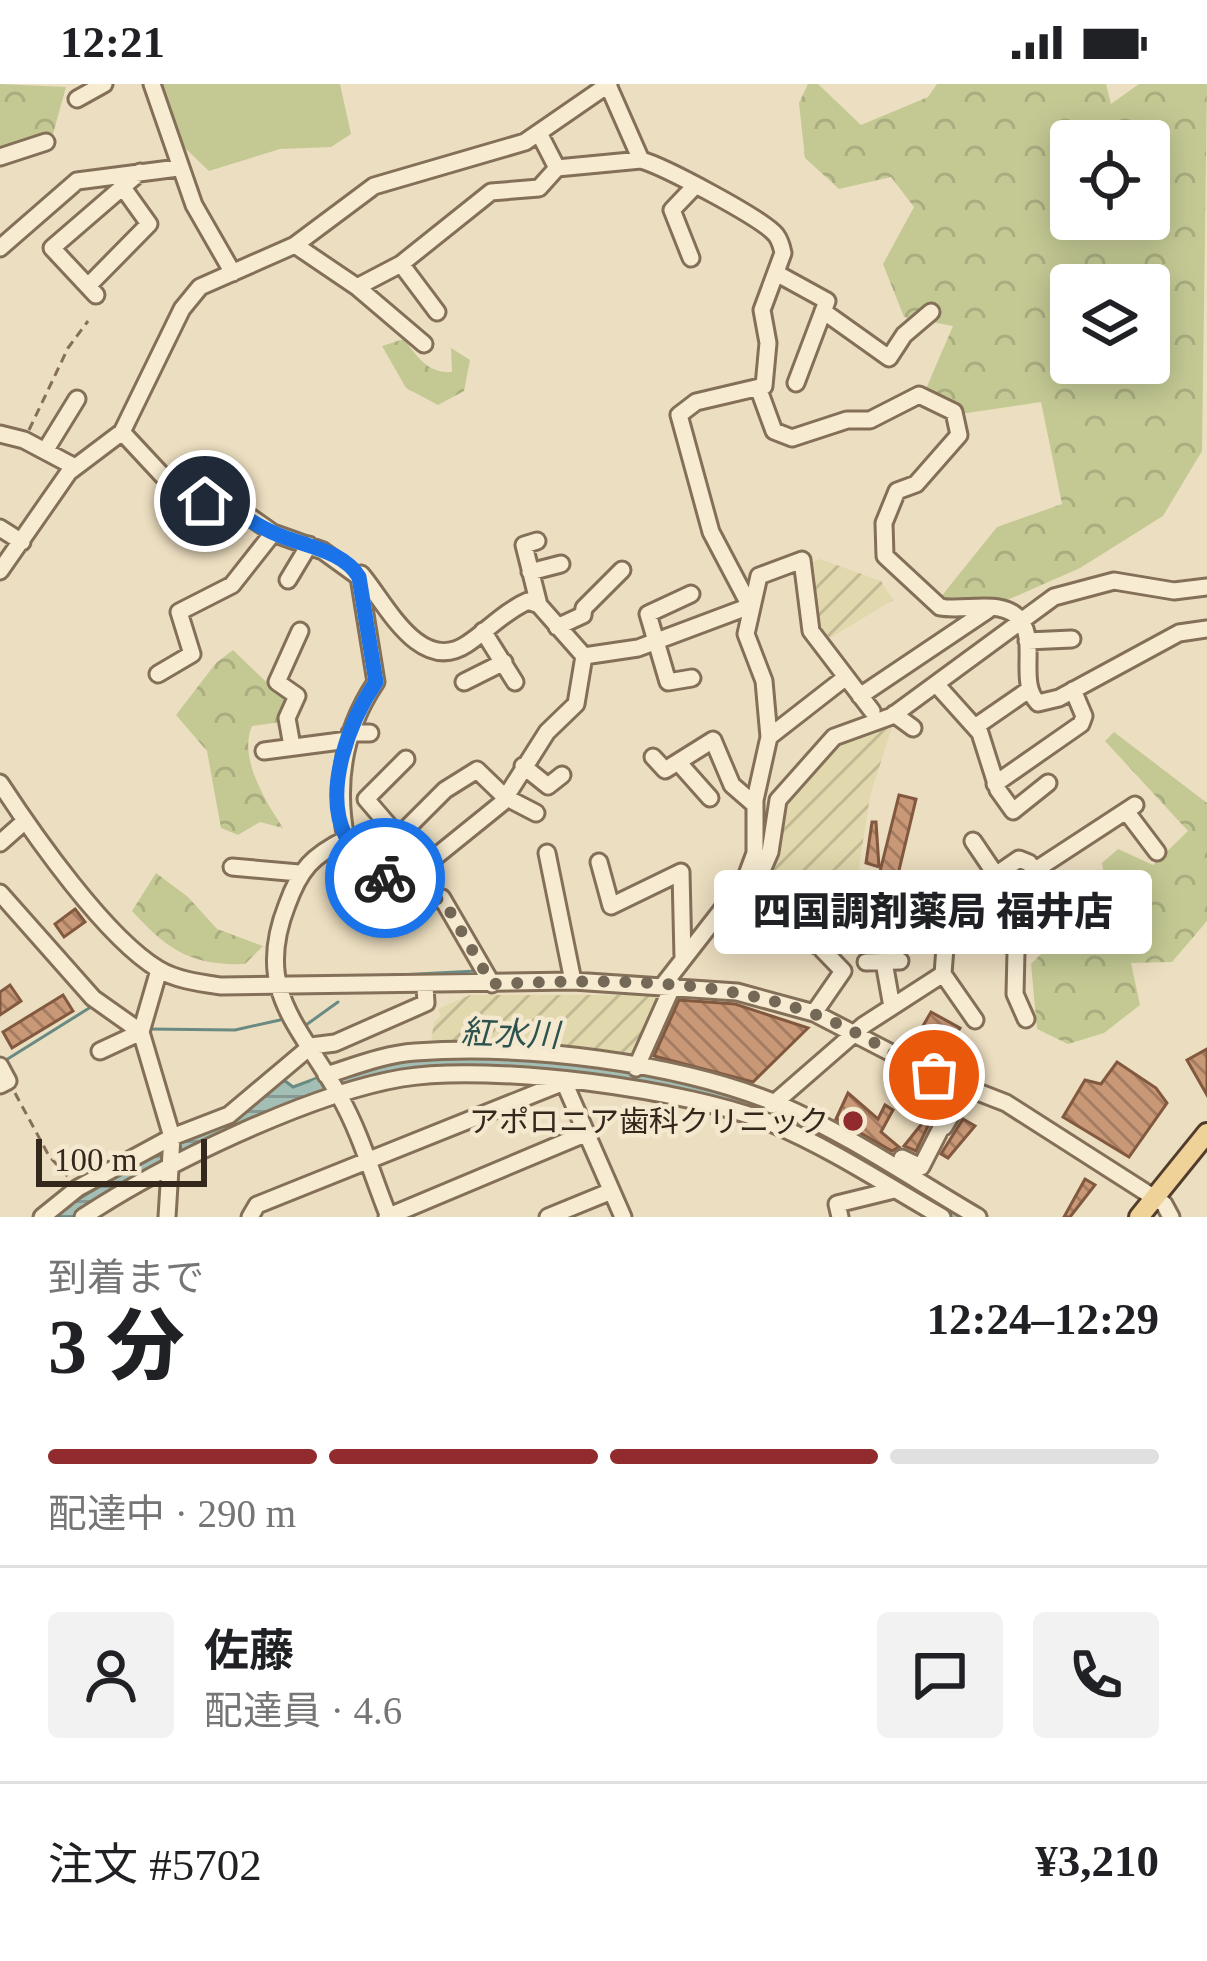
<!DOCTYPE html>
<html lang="ja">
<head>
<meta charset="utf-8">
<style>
	:root { --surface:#fff; --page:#f2f2f2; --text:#202124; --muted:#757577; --line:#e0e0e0; --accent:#912b2d }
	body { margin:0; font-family:"Times New Roman","Noto Sans JP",serif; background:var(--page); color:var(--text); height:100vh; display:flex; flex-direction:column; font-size:45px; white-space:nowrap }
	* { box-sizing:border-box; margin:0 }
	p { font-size:39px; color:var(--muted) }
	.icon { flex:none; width:66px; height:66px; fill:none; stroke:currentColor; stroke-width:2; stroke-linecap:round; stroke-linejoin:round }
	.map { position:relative; height:1133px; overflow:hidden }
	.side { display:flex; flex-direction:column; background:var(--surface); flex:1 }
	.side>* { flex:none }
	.fabs { position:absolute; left:1050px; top:36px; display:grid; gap:24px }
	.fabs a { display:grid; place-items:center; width:120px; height:120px; border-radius:12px; background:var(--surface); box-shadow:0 6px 30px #0003; font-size:60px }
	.scale { position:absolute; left:36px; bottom:30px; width:171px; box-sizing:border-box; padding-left:12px; border:6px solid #34281d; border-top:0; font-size:33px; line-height:42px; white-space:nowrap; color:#34281d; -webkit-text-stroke:9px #f4e8cf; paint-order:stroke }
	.pin { position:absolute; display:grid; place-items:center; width:102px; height:102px; color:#fff; margin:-51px; border:6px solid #fff; border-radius:50%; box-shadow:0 3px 12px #0007 }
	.courier { position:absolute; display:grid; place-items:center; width:120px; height:120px; margin:-60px; border:9px solid #1a73e8; border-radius:50%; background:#fff; color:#222; box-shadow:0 3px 15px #0007 }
	.bubble { position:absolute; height:84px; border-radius:12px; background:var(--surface); box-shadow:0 6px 30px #0003; font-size:39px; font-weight:800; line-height:84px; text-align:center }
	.head em { font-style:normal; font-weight:800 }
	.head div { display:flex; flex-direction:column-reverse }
	.head { display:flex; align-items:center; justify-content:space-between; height:204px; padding:0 48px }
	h1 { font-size:78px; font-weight:800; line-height:90px }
	.bar { display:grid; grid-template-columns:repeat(4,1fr); gap:18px 12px; align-content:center; height:144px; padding:0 48px }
	.bar i { height:15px; border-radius:9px; background:var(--line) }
	.bar .on { background:var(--accent) }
	.bar p { grid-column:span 4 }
	.line { display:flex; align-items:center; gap:30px; padding:0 48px; border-top:3px solid var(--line) }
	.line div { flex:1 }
	.round { display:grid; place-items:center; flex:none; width:126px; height:126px; border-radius:12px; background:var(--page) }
	.status { display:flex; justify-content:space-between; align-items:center; height:84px; padding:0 60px; background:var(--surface); direction:ltr }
	.status svg { height:33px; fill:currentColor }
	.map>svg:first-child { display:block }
	.farmland { fill:url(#farmland-furrows) }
	.forest { fill:url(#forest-crowns); fill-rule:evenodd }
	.pitch { fill:#c4c994 }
	.water { fill:url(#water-rules); stroke:#6a8b83; stroke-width:3 }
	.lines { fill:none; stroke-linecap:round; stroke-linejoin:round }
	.stream { stroke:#6a8b83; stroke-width:3 }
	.river { stroke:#a3beb5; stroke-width:21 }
	.building { fill:url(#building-back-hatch); stroke:#82593f; stroke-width:3 }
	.minor-casing { stroke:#846f59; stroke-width:21 }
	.major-casing { stroke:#523d2d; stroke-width:24 }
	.path { stroke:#846f59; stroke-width:3; stroke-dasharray:9 6; stroke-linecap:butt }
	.minor { stroke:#f7ecd2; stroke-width:15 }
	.major { stroke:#efd298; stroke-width:18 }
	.done { stroke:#746856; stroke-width:12; stroke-dasharray:0 21.6 }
	.route { stroke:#1a73e8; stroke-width:15 }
	.poi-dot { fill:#912b2d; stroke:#f4e8cf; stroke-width:4.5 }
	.labels { text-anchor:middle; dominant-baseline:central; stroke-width:9; stroke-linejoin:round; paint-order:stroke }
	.poi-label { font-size:30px; fill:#34281d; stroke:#f4e8cf; text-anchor:end }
	.water-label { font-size:33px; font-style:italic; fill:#2c5350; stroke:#f4e8cf }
</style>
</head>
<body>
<div class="status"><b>12:21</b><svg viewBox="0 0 49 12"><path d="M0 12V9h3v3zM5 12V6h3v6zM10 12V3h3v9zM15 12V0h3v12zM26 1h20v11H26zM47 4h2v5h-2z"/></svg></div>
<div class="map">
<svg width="1207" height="1133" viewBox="0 0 1207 1133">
	<defs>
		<pattern id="farmland-furrows" width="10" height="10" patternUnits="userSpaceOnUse" patternTransform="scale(3)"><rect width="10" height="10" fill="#e1d8ad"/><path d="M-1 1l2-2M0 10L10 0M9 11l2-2" fill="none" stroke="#c2b994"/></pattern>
		<pattern id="forest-crowns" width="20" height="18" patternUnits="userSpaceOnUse" patternTransform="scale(3)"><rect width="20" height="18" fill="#c4c994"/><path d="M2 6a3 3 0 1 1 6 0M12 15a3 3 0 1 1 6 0" fill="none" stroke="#a9ad7f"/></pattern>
		<pattern id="water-rules" width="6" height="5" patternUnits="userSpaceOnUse" patternTransform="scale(3)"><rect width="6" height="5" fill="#a3beb5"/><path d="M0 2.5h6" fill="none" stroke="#869a93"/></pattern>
		<pattern id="building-back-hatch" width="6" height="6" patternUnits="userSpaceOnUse" patternTransform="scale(3)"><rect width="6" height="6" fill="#c99877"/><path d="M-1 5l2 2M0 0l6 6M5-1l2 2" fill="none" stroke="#a47c61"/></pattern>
	</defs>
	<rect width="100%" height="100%" fill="#ecdec0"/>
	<path class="farmland" d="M820,475L881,497L893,516L830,554L815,540L810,480Z
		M893,640L870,712L853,823L818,852L768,798L785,720L849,652Z
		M470,911H662L635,976L430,964L434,938L441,932L438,925Z"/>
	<path class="forest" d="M0,0L66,3L53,50L0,63Z
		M808,0H818L861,41L928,13L937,0H1106L1111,20L1139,0H1207L1202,367L1163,432L1080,484L996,521L959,522L940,514L997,443L1062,420L1041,318L960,330L925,307L953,242L904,233L883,180L914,123L891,93L839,105L805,74L799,19ZM1071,57H1149V135H1071ZM1071,201H1149V279H1071Z
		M404,255C417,273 429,290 452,288L451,264L470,276L464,307L438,321L406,304L382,262Z
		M233,566L286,617L281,638L252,642C238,674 266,718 283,744L260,738L238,751L221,744L207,667L176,631L216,579Z
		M1114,648L1207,719V837L1172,878L1131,879L1140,921L1104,949L1068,960L1037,945L1031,880L1066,845L1109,824L1102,779L1118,765L1153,781L1188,747L1105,657Z
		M156,789L188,813L217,845L263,862L245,880C190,882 167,865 132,827Z"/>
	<path class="pitch" d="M159,0H340L351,50L331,63L280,65L209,87L184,63Z"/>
	<path class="water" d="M280,993L293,1003L317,994L326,1007L78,1133H49Z"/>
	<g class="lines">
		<path class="stream" d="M347,638L355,619
			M836,644L867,633
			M334,697L337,741
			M766,750L770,718
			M377,892L477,887
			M306,941L338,918
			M147,945L235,946L280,936
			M6,976L94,921
			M283,995L309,975"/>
		<path class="river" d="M317,1006C340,999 363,987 386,982C472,963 693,994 774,1029C838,1058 897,1097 957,1133"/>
	</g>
	<path class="building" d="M899,711L916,715L889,828L871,824Z
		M872,738H876L879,783L866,779Z
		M75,825L85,838L64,853L55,840Z
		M10,901L21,917L0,931V908Z
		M63,911L73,927L12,964L3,948Z
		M679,916L735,920L808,944L753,998L654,972Z
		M931,928L960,944L952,957L923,942Z
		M1207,965V1011L1187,976Z
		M1117,978L1156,1004L1167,1019L1129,1073L1063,1033L1085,996L1101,1000Z
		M848,1009L878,1035L885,1021L893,1026L881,1048L899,1063L892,1067L836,1035Z
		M963,1035L975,1042L948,1074L941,1070Z
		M924,1037L929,1040L916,1067L904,1062Z
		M1085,1095L1095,1101L1070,1133H1064Z"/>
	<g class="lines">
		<defs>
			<path id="minor" d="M152,0L194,121L233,189
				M77,15L104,0
				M539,49L557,84L641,76
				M0,73L46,58
				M295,161L357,203L424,260
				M0,164L77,97L178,84
				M691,174L672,126L693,104
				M401,180L437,228
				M776,189L827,217L796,299
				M88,202L149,140L124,105
				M357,203L401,180L491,108L539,104L557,84
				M96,211L52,164L140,88
				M823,227L889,274L904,251L931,228
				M759,306L774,347L792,354L847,336H870L919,311L954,328L959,351L916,400L897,407L884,439L885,472L940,523C965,528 1004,513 1021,537C1037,560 1018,599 1038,619L1059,614L1179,549L1207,545
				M122,348L162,391L201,416L236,423L273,449L323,467L359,493L376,598C343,647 335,699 346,755C312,772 300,785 287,821C253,907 300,941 340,1013C361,1050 373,1094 389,1133
				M0,350L24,356L75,383
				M45,367L77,315
				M0,444L22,458
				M537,457L524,461L539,521
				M0,487L69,388L122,348L182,225L200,203L295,161L374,102L525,58L609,0
				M530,488L561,480
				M361,490C384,516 419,592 467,560C488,546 505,527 528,517L539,521L584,572
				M288,496L309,461
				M691,510L648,530L668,598L692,594
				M557,543L583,531L584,524L622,486
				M483,547L515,598
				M1027,557L1072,555
				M584,572L638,564L750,522L711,448L679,331L696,318L764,302L768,259L762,226L783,169C782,164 779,155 776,151C762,134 663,82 641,76L608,1
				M158,590L192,570L179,528L232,501L273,449
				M464,598L504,578
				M936,600L980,649L998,706L1013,727L1048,699
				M860,612L988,526
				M894,630L913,644
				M975,643L1030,605
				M350,649H370
				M769,653L846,593
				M292,662L287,634L297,612L277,598L300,547
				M264,667L348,656
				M653,673L665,686L713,656L732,701L755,721
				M678,678L710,714
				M523,682L548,702L562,691
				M0,699C34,751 105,853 158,885C176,896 200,899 221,902L573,897L737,908L814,929L934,991L1006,1019L1164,1120L1171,1133
				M995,700L1081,640L1084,632L1073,606
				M1126,727L1157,768
				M399,752L445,706L477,686L505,713L536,729
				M346,755L389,785L409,765L366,715L406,675
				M973,757L996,791
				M0,759L25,737
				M547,769L573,897
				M599,778L611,822L681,788L683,874
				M371,780L386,795L403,799L416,820L442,814L492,900
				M232,783L299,789
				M1034,787L1135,721
				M403,799L502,719L547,648L576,620L584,572
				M924,805L933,803L948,824
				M975,806L1016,868L1015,910L1026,935
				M0,809L93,914L141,948
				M818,862L843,845L846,824
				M866,878L900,877
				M884,878L892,923
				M159,886L141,948L172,1053L167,1133
				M943,890L975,936
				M664,900L745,796L755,769V716L769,653L764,597L746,550L759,492L802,476L811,547L872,627
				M814,929L843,887L757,798L770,768L778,716L834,653L892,632L1054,513L1114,497L1174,507L1207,503
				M100,967L141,948
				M0,982L8,997L0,1001
				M636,984L673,901
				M326,991C355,982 385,970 415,968C525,960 676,978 778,1020C848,1050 913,1095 978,1133
				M772,1021L864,941L943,890L948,824L1019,775L1029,779L1071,839
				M944,1043L960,1016
				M902,1074L921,1083L942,1042
				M42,1133L78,1104L172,1053L229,1031L311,962L335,959L426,919L425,902
				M83,1133C162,1081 308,1010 402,994C491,979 689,1005 773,1040C832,1065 886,1101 942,1133
				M250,1133L257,1121L564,998L623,1133
				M387,1133L587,1049
				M548,1133L609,1108
				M840,1133L837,1120L894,1106"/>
			<path id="major" d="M1139,1133L1207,1049"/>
		</defs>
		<use href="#minor" class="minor-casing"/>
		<use href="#major" class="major-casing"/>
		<path class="path" d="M29,346L68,264L88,237
			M15,1009L49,1072L71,1096"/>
		<use href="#minor" class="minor"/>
		<use href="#major" class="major"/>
	</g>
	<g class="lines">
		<path class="done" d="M385,794L403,800L416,820L442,814L492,900C598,896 710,892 811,929C854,944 893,971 934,991"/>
		<path class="route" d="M205,417C234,422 248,438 274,449C301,462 342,465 359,493L376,598C350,636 322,707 346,753C352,766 374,783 385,794"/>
	</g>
	<circle class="poi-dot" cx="853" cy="1037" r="12"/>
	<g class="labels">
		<g class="poi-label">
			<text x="829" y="1037">アポロニア歯科クリニック</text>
		</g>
		<g class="water-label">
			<text transform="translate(510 950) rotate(2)">紅水川</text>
		</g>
	</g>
</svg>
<div class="fabs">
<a><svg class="icon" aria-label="locate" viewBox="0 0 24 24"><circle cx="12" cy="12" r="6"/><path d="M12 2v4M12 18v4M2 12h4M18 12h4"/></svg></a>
<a><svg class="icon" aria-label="layers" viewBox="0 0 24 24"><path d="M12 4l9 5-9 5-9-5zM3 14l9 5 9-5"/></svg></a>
</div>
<div class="scale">100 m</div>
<div class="pin" style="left:934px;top:991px;background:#ea580c"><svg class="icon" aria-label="bag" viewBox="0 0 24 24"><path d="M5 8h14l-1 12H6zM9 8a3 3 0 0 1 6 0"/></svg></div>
<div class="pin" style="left:205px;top:417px;background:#1f2937"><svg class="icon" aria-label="home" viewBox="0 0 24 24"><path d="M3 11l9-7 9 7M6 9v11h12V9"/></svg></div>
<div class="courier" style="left:385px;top:794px"><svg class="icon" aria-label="bike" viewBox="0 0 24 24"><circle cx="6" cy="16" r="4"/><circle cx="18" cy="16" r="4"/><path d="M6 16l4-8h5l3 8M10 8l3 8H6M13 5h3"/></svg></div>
<div class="bubble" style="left:714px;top:786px;width:438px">四国調剤薬局 福井店</div>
</div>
<section class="side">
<div class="head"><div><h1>3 分</h1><p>到着まで</p></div><em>12:24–12:29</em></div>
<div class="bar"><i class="on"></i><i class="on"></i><i class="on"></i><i></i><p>配達中 · 290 m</p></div>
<div class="line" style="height:216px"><a class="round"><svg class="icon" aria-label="person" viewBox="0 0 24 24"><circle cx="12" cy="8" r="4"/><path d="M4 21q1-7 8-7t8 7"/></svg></a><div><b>佐藤</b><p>配達員 · 4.6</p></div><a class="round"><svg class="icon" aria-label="chat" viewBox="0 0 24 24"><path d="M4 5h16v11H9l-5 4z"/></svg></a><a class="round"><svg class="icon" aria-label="phone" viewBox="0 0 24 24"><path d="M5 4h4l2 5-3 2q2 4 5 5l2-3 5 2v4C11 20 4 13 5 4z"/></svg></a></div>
<div class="line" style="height:156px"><div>注文 #5702</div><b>¥3,210</b></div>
</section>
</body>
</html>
